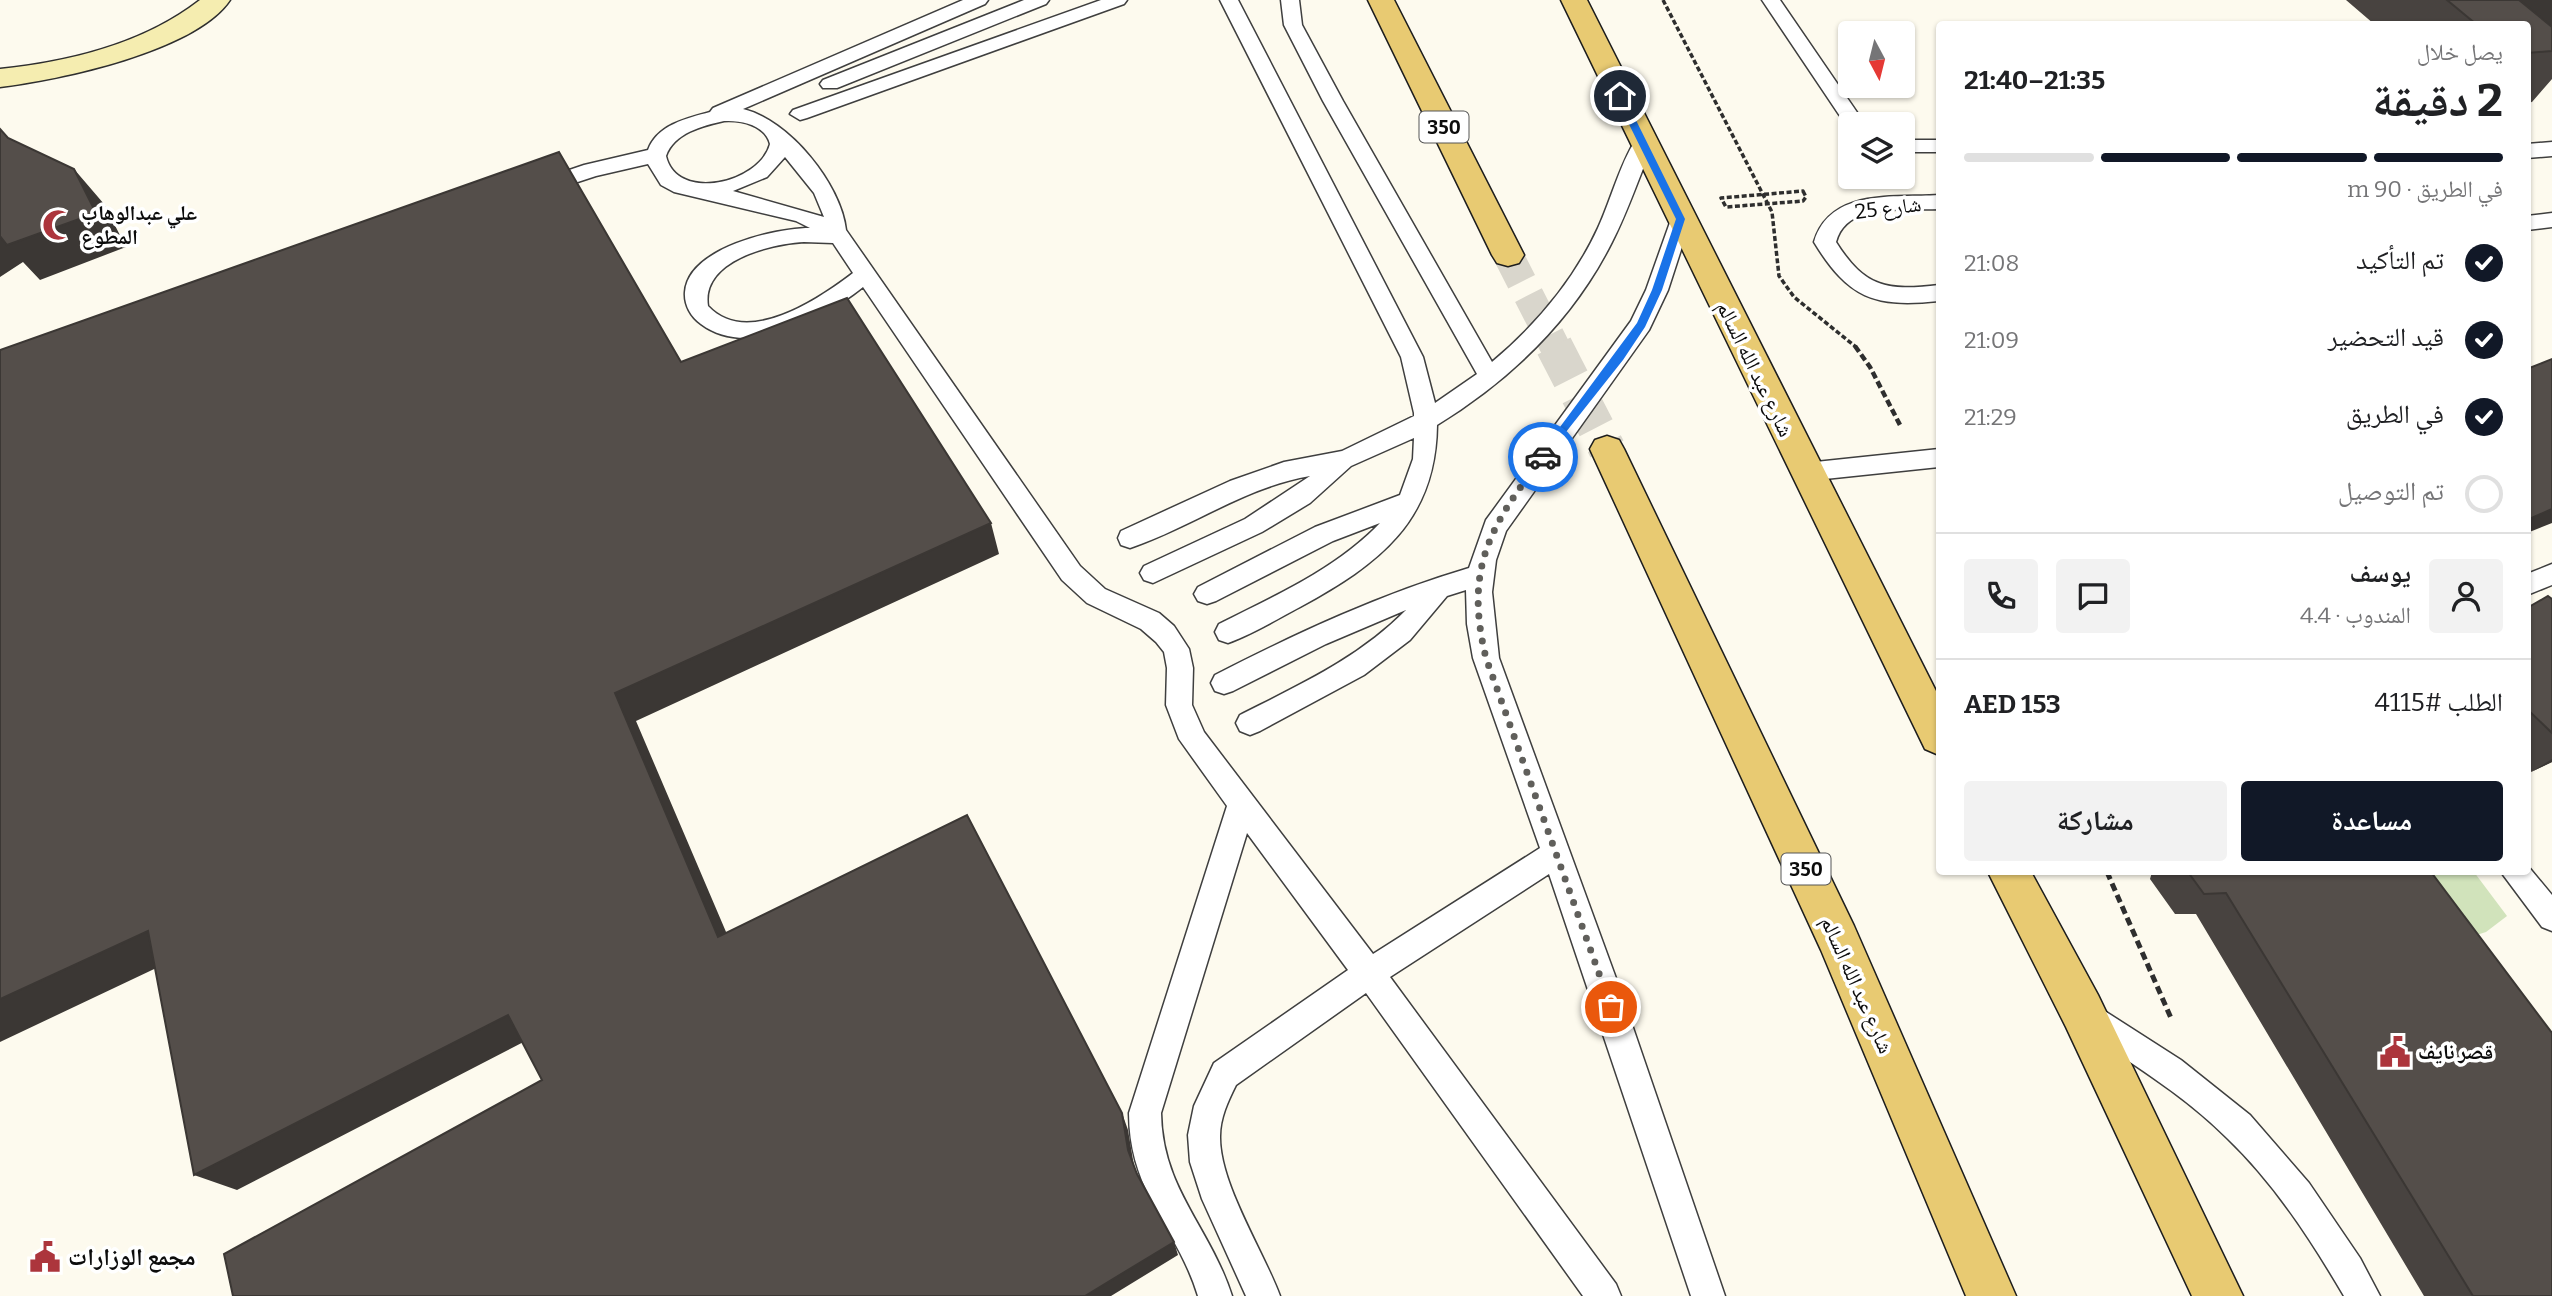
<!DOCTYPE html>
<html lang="ar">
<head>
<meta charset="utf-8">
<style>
	:root { --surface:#fff; --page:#f2f2f2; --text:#202124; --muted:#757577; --line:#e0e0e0; --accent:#111827 }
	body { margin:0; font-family:Bitter,"Noto Naskh Arabic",serif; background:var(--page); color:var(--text); direction:rtl; height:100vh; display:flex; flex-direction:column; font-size:26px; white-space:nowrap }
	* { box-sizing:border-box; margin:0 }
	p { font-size:23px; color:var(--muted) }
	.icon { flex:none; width:38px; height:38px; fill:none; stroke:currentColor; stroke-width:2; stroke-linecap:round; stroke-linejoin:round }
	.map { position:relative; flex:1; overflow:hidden; direction:ltr }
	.drawer { position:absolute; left:1936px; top:21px; width:595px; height:854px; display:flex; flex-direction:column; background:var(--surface); border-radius:7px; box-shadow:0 2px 5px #0004; direction:rtl }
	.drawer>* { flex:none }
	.needle { width:46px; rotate:173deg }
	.controls { position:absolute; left:1838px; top:21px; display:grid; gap:14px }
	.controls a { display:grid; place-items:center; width:77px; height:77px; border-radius:7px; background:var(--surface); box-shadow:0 2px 5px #0004; font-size:35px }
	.pin { position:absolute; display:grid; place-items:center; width:60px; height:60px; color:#fff; margin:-30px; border:4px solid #fff; border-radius:50%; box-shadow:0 2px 7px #0007 }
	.courier { position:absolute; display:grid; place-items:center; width:70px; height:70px; margin:-35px; border:5px solid #1a73e8; border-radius:50%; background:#fff; color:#222; box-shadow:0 2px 9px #0007 }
	.overview em { font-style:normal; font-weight:700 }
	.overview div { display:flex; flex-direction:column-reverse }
	.overview { display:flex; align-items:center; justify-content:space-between; height:119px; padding:0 28px }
	h1 { font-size:46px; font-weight:700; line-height:52px }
	.bar { display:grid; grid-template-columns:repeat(4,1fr); gap:10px 7px; align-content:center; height:84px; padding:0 28px }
	.bar i { height:9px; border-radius:5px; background:var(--line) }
	.bar .active { background:var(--accent) }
	.bar p { grid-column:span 4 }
	.line { display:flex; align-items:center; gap:18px; padding:0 28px; border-top:2px solid var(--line) }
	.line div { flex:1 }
	.round { display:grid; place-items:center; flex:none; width:74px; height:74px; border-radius:7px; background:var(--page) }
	ol { padding:0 28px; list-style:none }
	li { display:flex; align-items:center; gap:21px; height:77px }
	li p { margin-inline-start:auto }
	li .icon { padding:7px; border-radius:50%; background:var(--accent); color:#fff; stroke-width:4 }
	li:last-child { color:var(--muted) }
	li i { width:38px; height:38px; border:4px solid var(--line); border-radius:50% }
	.cta { display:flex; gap:14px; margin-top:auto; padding:14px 28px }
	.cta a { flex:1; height:80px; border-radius:7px; background:var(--accent); color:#fff; font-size:28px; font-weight:700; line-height:80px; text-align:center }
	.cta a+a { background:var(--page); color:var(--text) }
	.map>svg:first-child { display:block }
	.green { fill:#d1e3bb }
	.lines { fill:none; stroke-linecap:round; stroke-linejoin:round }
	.primary-tunnel-far1 { stroke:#d9d6cc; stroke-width:30; stroke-dasharray:30 15; stroke-linecap:butt }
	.primary-tunnel { stroke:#d9d6cc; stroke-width:37; stroke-dasharray:37 18; stroke-linecap:butt }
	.lane-casing { stroke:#3f3f3f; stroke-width:3 }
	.secondary-casing { stroke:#2e2e2e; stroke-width:3 }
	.primary-casing { stroke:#1d1d1d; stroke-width:3 }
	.path-far2 { stroke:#2e2e2e; stroke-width:3.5; stroke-dasharray:5 2.5; stroke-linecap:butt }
	.path-far1 { stroke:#2e2e2e; stroke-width:4.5; stroke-dasharray:7 3.5; stroke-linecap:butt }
	.path { stroke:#2e2e2e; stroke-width:5; stroke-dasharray:8 4.5; stroke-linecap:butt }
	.lane { fill:#fff; fill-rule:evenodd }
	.secondary { fill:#f5edb0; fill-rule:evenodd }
	.primary { fill:#e8ca72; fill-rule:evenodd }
	.wall { fill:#484340 }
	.shaded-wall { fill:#3b3734 }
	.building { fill:#544e4a; stroke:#3b3734; stroke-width:2 }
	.route { fill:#1a73e8 }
	.done { stroke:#605f5b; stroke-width:7; stroke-dasharray:0 12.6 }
	.labels { text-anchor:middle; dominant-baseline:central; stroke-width:7; stroke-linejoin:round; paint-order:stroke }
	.shield { fill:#fff; stroke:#555; stroke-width:2 }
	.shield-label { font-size:19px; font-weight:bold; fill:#0c0c0c }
	.street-label { font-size:21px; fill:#0c0c0c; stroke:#fff }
	.poi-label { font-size:21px; font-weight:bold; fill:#0c0c0c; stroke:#fff; text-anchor:start }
	.near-poi-label { font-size:24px; font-weight:bold; fill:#0c0c0c; stroke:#fff; text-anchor:start }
</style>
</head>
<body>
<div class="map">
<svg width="2552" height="1296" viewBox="0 0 2552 1296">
	<rect width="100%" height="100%" fill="#fdfaee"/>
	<path class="green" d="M2422,872H2474L2507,916L2486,932L2467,938Z"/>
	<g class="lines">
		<path class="primary-tunnel-far1" d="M1508,255L1555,347"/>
		<path class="primary-tunnel" d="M1554,346L1607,449"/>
		<defs>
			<path id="lane" d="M963,0H988L985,4L743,109C789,120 841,184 846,230L1080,566L1105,589L1159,613L1174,626L1189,649L1193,668L1192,705L1204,732L1373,954L1540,848L1473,658L1467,624L1466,590L1447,596L1410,640L1364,675L1260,731L1250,735L1240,731L1236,723L1240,715C1299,685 1359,658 1406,610L1326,644L1233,691L1224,694L1215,691L1211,683L1215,675C1297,633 1381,594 1469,568L1486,520L1631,321L1646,290L1673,214L1680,212L1691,219L1668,290L1649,330L1506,531L1496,560L1492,592L1499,658L1617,981L1725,1296H1691L1549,874L1390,977L1616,1284L1621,1296H1583L1366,993L1236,1085C1228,1101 1220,1118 1220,1136C1219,1183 1263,1250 1280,1296H1246L1202,1199L1190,1162L1188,1135L1194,1106L1214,1063L1348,970L1247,833L1161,1113C1162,1189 1210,1227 1232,1296H1198C1177,1227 1129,1193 1129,1113L1227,806L1179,739L1166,705L1167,668L1164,652L1156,642L1141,629L1087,603L1062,580L863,287C824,318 749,360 701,324C691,317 684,305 685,292C688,248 776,228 810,228L796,221L674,192L661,185L648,164L596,176L541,194L531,187L534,182L584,165L648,150C657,125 687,118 710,112L713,108ZM724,121C742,120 765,125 770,144C760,183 677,203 666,156C674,133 702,126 724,121ZM785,157L814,193L824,217L733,191L767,177ZM804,242L833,243L853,273C819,299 747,348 708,306C701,261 769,244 804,242Z
				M1024,0H1049L1046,4L837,88H823L820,84L823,80Z
				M1101,0H1127L1124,4L807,118L800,120L790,114L793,110Z
				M1220,0H1238L1423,357L1435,403L1477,374L1323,101L1284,25L1281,0H1299L1302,25L1343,101L1492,362C1536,325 1574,280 1598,228C1611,200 1619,166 1636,139L1643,138L1653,144C1639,177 1628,211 1612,242C1573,320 1510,380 1437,425C1436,521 1379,564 1300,607C1277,619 1253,634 1228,643L1219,640L1215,632L1219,624C1275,596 1336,569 1380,523L1333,541L1216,601L1207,604L1198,601L1194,594L1198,587L1315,527L1400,495L1413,459L1414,438L1351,466L1310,503L1262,532L1153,583L1144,580L1140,573L1144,566L1245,519L1310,476C1245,487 1192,527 1130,548L1121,545L1118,538L1121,531L1230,481L1284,462L1342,451L1414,416V413L1401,357Z
				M1762,0H1780L1865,124H1850L1848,128Z
				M1902,140H1939V152H1902Z
				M2552,142V156L2527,158V144Z
				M1939,195V209C1905,211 1847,201 1836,242C1865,288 1887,291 1939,285V301C1874,308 1848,298 1814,242C1830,188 1894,198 1939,195Z
				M2552,213V227L2527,230V216Z
				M1939,449V467L1806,481L1797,479L1794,472L1797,465L1806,463Z
				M2552,564V585L2527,595V574Z
				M2527,865L2552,895V931L2542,927L2501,872H2527Z
				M2089,1001L2181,1060L2250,1115L2309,1183L2360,1258L2380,1296H2344C2311,1240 2275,1184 2227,1138C2183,1094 2129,1062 2078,1027L2074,1016L2078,1005Z"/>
			<path id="secondary" d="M200,0H230C196,51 59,80 0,87V69C69,62 145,43 200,0Z"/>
			<path id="primary" d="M1368,0H1394L1524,255L1519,263L1508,266L1497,263L1492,255Z
				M1561,0H1587L1939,697V755L1925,749Z
				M1607,436L1619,440L1624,449L1854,926L2016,1296H1966L1821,950L1590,449L1595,440Z
				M1988,872H2031L2098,995L2243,1296H2192L2066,1027Z"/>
		</defs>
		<use href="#lane" class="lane-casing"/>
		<use href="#secondary" class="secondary-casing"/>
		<use href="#primary" class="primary-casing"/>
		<path class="path-far2" d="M1663,0L1772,212L1779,276L1794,297L1856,347
			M1803,191L1806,197L1803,201L1726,207L1721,198Z"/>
		<path class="path-far1" d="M1855,346L1870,367L1900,425"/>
		<path class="path" d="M2107,872L2171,1018"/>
		<use href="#lane" class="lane"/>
		<use href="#secondary" class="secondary"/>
		<use href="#primary" class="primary"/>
	</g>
	<path class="wall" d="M2346,0H2552V79L2532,102L2527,103V24H2374Z
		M2552,599V762L2531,772L2527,768V608Z
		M2152,872H2431L2552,1296H2424L2196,914H2175L2150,879Z"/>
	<path class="shaded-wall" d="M2515,0H2552V38Z
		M74,169L104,204L126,247L40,280L23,262L0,277V233Z
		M2552,509V523L2527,533V520Z
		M991,523L999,554L636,721L738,960L718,937L615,693Z
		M2552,759V762L2531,772Z
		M148,931L188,953L0,1042V999Z
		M508,1015L537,1035L237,1190L194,1175Z
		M1122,1113L1128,1130L1134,1166L1128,1150Z
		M1174,1242L1178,1255L1111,1296H1085Z"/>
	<path class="building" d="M2447,0H2519L2552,27V51L2527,53V24H2476Z
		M0,129L8,138L74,169L96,213L7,245L0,236Z
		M559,152L681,362L847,298L991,523L615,693L718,937L967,815L1122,1113L1128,1150L1137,1174L1174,1242L1085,1296H233L224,1254L542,1080L508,1015L194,1175L148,931L0,999V350Z
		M2552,359V509L2527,520V369Z
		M2548,596L2552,599V733L2527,709V608Z
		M2188,872H2431L2552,1033V1296H2473L2226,893L2204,894Z"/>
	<path class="route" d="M1620,94L1624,96L1685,219L1662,290L1645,327L1623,360L1543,461L1540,460V454L1637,323L1652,290L1676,219L1615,96Z"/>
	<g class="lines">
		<path class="done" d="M1543,457C1490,526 1464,568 1486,658L1611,1007"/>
	</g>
	<defs>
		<symbol id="mosque-bare" viewBox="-9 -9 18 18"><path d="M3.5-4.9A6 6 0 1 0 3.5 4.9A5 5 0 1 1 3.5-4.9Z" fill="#ac353c" stroke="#fff" stroke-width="2.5" paint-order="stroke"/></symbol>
		<symbol id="civic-bare" viewBox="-9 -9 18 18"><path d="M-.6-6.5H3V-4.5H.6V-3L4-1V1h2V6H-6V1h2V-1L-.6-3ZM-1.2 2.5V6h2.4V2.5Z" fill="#ac353c" stroke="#fff" stroke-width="2.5" paint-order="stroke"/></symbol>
	</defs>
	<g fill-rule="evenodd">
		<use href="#mosque-bare" x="36" y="203" width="44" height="44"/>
		<use href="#civic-bare" x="2373" y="1030" width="44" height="44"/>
		<use href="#civic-bare" x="23" y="1235" width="44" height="44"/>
	</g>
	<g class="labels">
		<g class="shield">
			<rect x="1419.5" y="111.5" width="49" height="31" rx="5"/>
			<rect x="1781.5" y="853.5" width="49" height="31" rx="5"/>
		</g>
		<g class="shield-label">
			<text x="1444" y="127">350</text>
			<text x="1806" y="869">350</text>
		</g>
		<g class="street-label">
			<text transform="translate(1888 208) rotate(-7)">شارع 25</text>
			<text transform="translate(1755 369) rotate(64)">شارع عبد الله السالم</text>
			<text transform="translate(1857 985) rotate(66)">شارع عبد الله السالم</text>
		</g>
		<g class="poi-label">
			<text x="81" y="213">علي عبدالوهاب<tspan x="81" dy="24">المطوع</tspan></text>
			<text x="2418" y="1052">قصر نايف</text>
		</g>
		<g class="near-poi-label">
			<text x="68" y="1257">مجمع الوزارات</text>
		</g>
	</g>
</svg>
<div class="controls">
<a><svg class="needle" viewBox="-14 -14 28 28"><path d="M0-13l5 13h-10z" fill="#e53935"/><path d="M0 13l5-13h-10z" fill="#757577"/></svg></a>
<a><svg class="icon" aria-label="layers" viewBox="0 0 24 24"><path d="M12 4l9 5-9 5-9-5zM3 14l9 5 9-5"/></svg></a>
</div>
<div class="pin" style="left:1611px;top:1007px;background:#ea580c"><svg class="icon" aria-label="bag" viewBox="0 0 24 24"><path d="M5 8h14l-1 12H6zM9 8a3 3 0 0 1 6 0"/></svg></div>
<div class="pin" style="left:1620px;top:96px;background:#1f2937"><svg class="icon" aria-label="home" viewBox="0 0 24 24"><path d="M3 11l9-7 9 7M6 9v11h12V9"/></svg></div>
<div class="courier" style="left:1543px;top:457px"><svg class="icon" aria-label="car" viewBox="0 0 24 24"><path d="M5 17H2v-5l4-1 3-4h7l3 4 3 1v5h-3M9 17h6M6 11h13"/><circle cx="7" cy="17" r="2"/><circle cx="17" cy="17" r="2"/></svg></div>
<section class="drawer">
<div class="overview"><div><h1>2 دقيقة</h1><p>يصل خلال</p></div><em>21:35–21:40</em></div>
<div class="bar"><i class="active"></i><i class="active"></i><i class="active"></i><i></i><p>في الطريق · 90 m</p></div>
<ol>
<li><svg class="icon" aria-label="check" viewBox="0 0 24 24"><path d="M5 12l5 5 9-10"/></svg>تم التأكيد<p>21:08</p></li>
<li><svg class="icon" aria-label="check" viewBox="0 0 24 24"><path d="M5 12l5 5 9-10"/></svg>قيد التحضير<p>21:09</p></li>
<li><svg class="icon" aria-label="check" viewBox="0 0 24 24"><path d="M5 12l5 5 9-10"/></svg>في الطريق<p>21:29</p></li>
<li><i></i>تم التوصيل</li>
</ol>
<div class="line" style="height:126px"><a class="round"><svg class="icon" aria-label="person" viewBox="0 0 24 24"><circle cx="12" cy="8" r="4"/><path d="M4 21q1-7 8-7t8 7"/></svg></a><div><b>يوسف</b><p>المندوب · 4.4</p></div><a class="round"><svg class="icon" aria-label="chat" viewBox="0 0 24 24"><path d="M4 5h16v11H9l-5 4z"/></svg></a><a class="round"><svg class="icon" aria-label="phone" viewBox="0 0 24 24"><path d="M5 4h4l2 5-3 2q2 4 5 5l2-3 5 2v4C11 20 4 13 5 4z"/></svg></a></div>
<div class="line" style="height:91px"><div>الطلب #4115</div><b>AED 153</b></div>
<div class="cta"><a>مساعدة</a><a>مشاركة</a></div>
</section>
</div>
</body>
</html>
